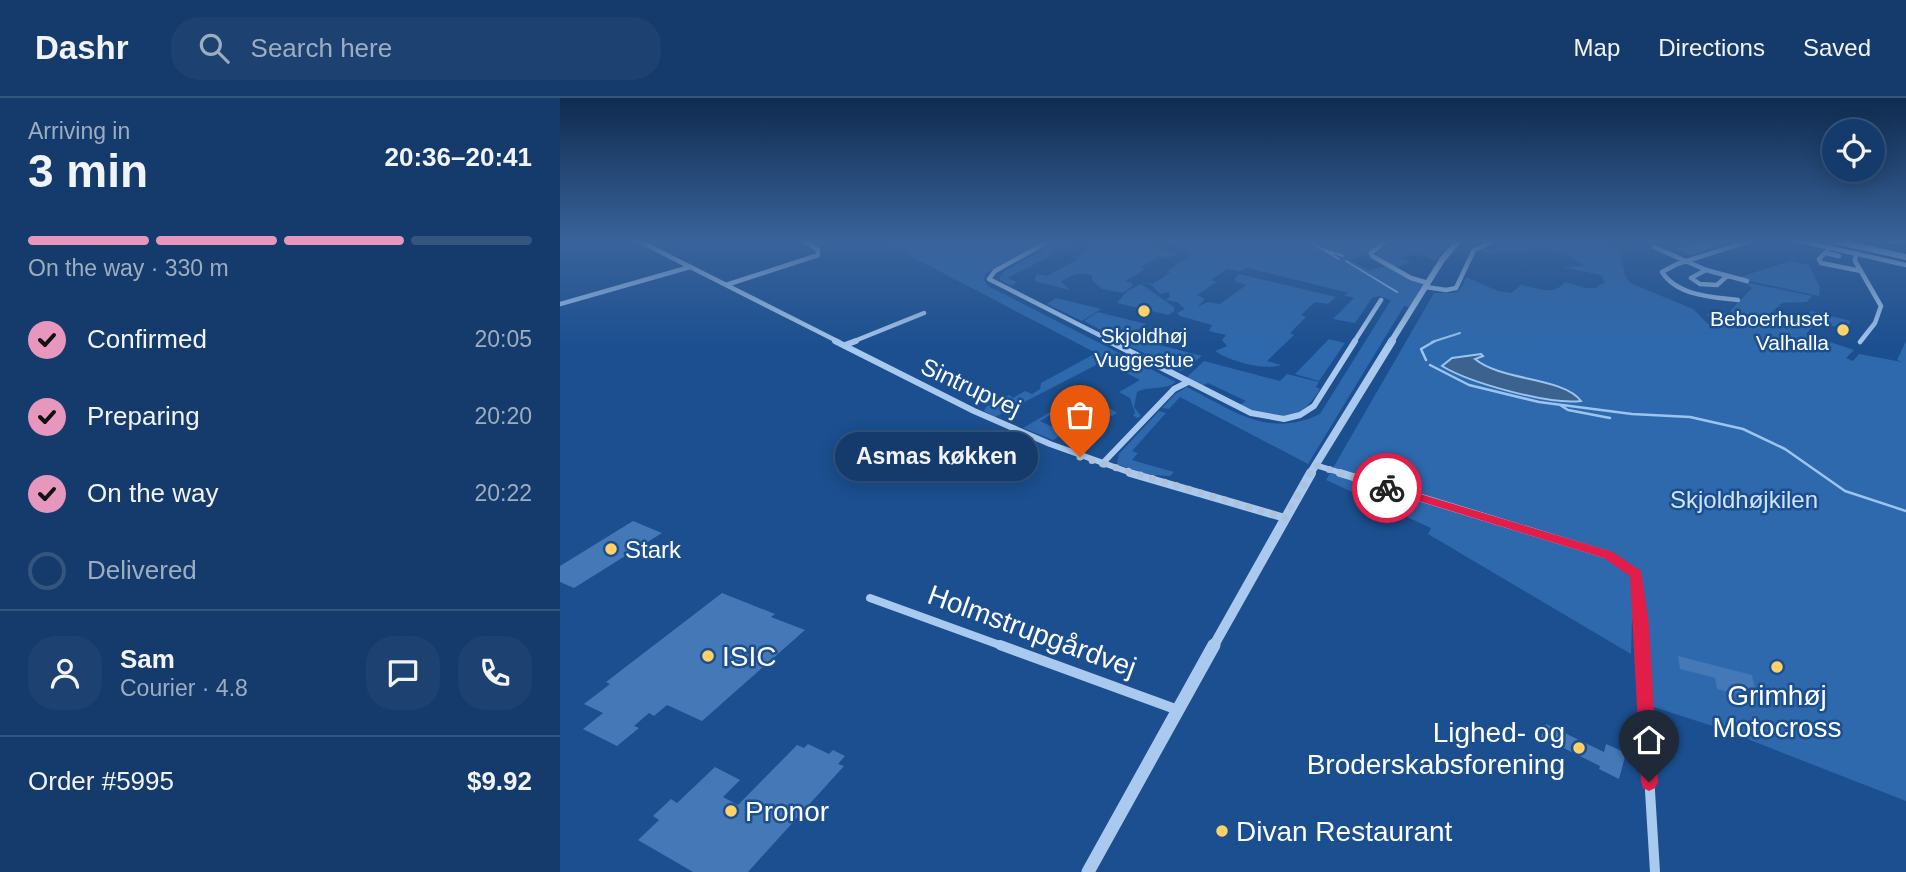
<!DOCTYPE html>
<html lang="en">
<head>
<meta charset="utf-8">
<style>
	:root { --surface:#143b6b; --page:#1d4271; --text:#f1f3f6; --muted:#9dadc1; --line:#33557e; --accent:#e797bd }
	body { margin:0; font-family:Helvetica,sans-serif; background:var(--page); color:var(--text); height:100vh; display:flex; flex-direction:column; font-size:26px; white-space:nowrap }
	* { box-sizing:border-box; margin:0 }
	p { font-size:23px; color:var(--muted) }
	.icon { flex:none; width:38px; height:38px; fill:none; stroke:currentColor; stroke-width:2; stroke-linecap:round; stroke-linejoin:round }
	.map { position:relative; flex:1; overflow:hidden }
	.details { display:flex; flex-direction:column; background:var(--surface); width:560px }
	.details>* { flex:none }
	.tools { position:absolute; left:1262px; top:21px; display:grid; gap:14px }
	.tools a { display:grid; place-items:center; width:63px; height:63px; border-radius:50%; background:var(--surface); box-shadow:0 4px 18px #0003,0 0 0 2px var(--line); font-size:35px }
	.pin { position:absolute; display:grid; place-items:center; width:60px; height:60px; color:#fff; margin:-72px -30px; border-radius:50% 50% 50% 0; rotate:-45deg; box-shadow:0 0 7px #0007 }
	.pin .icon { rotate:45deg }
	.courier { position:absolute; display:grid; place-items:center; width:70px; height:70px; margin:-35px; border:5px solid #e11d48; border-radius:50%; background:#fff; color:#222; box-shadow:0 2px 9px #0007 }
	.bubble { position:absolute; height:49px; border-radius:24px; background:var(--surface); box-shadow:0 4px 18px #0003,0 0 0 2px var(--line); font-size:23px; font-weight:600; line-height:49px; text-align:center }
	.head em { font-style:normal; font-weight:600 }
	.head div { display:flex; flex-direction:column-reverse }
	.head { display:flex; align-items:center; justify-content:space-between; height:119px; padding:0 28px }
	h1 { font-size:46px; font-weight:600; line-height:52px }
	.bar { display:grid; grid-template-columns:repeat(4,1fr); gap:10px 7px; align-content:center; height:84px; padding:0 28px }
	.bar i { height:9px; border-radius:5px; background:var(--line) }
	.bar .active { background:var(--accent) }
	.bar p { grid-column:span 4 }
	.line { display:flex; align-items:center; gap:18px; padding:0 28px; border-top:2px solid var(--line) }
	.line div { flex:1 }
	.round { display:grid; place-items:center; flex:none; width:74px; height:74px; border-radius:28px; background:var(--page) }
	ol { padding:0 28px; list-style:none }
	li { display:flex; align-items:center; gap:21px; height:77px }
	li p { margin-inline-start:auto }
	li .icon { padding:7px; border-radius:50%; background:var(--accent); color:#111; stroke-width:4 }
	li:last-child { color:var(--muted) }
	li i { width:38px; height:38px; border:4px solid var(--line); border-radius:50% }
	header { display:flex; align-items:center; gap:42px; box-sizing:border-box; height:98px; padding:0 35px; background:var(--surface); border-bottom:2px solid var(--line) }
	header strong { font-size:33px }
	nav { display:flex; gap:38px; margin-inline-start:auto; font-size:24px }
	.search { width:490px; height:63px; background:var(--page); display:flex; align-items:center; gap:18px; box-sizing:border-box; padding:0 24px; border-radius:28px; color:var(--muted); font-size:26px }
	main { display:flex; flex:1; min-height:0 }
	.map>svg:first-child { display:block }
	.green { fill:#2e69ad }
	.water { fill:#3c6290; stroke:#9cc4f0; stroke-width:2 }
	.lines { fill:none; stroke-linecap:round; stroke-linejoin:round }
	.stream-far1 { stroke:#9cc4f0; stroke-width:2 }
	.stream { stroke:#9cc4f0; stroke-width:2.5 }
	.building { fill:#4478b7 }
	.minor-far3 { stroke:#a9c9ee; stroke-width:4.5 }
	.minor-far2 { stroke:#a9c9ee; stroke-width:6 }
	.minor-far1 { stroke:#a9c9ee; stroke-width:8 }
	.minor { stroke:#a9c9ee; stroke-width:10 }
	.tertiary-far3 { stroke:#a9c9ee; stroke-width:6 }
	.tertiary-far2 { stroke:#a9c9ee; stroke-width:8 }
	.tertiary-far1 { stroke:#a9c9ee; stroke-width:10 }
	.tertiary { stroke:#a9c9ee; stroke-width:13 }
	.route { fill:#e11d48 }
	.done { stroke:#afc1d8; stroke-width:7; stroke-dasharray:0 12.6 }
	.poi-dot { fill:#ffd166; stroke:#1b4f8f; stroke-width:2.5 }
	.labels { text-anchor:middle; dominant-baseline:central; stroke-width:5; stroke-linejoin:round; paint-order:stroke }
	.far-poi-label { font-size:21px; fill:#fff; stroke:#1b4f8f; text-anchor:end }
	.street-label { font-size:24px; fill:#fff; stroke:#1b4f8f }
	.park-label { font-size:24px; fill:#cfe3fa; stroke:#1b4f8f }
	.poi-label { font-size:24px; fill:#fff; stroke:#1b4f8f; text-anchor:start }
	.near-street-label { font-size:28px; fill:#fff; stroke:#1b4f8f }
	.near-poi-label { font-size:28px; fill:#fff; stroke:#1b4f8f; text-anchor:start }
</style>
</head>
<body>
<header>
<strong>Dashr</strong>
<div class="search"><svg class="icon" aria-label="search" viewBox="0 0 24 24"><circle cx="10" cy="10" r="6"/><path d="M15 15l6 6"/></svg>Search here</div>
<nav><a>Map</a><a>Directions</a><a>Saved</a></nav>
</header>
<main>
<section class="details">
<div class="head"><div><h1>3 min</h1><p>Arriving in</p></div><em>20:36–20:41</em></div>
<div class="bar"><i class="active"></i><i class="active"></i><i class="active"></i><i></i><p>On the way · 330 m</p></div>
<ol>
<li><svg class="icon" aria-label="check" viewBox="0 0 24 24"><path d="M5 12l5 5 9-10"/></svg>Confirmed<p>20:05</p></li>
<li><svg class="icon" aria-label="check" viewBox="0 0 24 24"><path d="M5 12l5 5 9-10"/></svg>Preparing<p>20:20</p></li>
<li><svg class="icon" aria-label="check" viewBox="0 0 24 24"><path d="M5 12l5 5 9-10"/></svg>On the way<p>20:22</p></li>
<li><i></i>Delivered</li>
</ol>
<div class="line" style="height:126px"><a class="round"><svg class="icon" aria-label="person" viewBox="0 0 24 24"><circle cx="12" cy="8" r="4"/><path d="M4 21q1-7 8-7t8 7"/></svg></a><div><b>Sam</b><p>Courier · 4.8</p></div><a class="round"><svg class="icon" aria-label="chat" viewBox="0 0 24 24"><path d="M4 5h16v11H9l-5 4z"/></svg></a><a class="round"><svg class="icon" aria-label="phone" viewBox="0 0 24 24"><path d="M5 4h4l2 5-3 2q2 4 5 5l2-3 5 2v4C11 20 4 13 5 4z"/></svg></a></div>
<div class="line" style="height:91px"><div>Order #5995</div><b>$9.92</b></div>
</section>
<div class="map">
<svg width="1346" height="774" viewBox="0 0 1346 774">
	<rect width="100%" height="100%" fill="#1b4f8f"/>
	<path class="green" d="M320,142H486L425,176L424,182L428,188L616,284C604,293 591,287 577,294L574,309L581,318L577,320L573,317L575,315L570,300L559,294L580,282L544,263L435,319L424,313L426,309L449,297L453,300L465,293L472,296L480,291L481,285L536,255Z
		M500,142H513L507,146L510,147L489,157L491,158L447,180L457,184L451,188L439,181L443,174L477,155L483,157L479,154Z
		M530,142L576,146L618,155L609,160L599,158L581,169L585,171L565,183L572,185V188L563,195L542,191L532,182V178C520,173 511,177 501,184L510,192L474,183L477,176L487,178L518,161L510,159H516L535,150L527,147Z
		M586,142H826L809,156L790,162L808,172L827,168L863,186L849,209L844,208L748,366L620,299L609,311L602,310L615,296L627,289C672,312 708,341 760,316L831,202L819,198L812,200L795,225L773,221L794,200L783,197L789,195L688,170L679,173L667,171L651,182L656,184L637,197L645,201L637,209L648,204L660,206L686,187L676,184L675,180L679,176L776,199L768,206L755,204L741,217L746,219L730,235L734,237L707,263L721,267C705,273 669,263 655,253L667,248L662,242L666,237L649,233L652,227L620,218L617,215L625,211L617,204L605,202L610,199L609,194L600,196L592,187L583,184L593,186L611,174L607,173L634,156L625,153L629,149Z
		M833,142H892L875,163L859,156L843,160L851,165L835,169L816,157Z
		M954,142L1055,143L1053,146L1026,143L1020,146L1060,152L1065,178L1070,185L1133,211L1148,226H1156L1147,216L1174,215L1170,213L1192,190L1184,184L1252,198L1247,204L1222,205L1213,213L1220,221L1238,227L1251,213L1291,223L1287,229L1254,227L1246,236L1294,252L1286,260L1293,263L1299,256L1342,264L1337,262L1346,243V703L1159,630L1084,606L1082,526L1072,522L1071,556L868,436L871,430L766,382L874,195C893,194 899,200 906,179L938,193L951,195L961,187C978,189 993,199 1005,184L1025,190H1038L1036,188L1045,185L1041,177L1002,169L1025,168C985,138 962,161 921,154Z
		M1230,163L1249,167L1260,189L1259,198L1177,180Z
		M581,186L614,209V213L609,217L557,205L567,193Z
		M496,200L541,211L522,223L487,206Z
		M538,214L586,226L562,243L524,223Z
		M573,240L642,258L621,273L565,246Z
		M769,241L785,245L759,283L735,276Z
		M644,263L720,283L727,276L759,284L756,289L760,291C739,327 715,323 680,307L686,303L648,285L641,288L627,279Z
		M529,298L557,315L552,318L538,315L493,342L463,330L502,307L506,308L480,323L499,332L543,309L525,300Z
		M599,313L606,315L572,353L578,355L572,362L614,374L610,378L591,377L559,367L557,365L559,356Z"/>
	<path class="water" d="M921,256L923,258L915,261C941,283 1003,279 1021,303C989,307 910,285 882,268L892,260Z"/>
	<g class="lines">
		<path class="stream-far1" d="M747,142L779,161
			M759,150L783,158
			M786,163L837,194
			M872,244L900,235"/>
		<path class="stream" d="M866,262L861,251L875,243
			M870,267L909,287L979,304L1072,316L1130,319L1183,331L1225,351L1285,393L1346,413
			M1000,307L1008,312L1050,320"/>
	</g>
	<path class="building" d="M1143,142L1167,145L1131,157L1116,151Z
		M73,423L102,435L14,490L0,484V468Z
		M162,495L215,516L211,519L245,532L142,623L107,607L94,618L89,615L74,628L79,630L57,648L23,631L43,615L24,606L50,586L46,584Z
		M1118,558L1192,577L1197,601L1157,591L1155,580L1120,571Z
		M986,626L1044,654L1046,646L1066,655L1059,681L1039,671L1040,668L981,639Z
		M248,646L269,656L273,652L285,658L278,666L284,668L188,774H133L78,742L99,722L93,718L111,701L117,705L155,669L180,682L163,699L178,707L237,647L244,650Z"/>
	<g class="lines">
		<path class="minor-far3" d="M77,142L279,244
			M491,142L435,173L429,181L553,244
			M828,142L811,155L812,158L851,180L868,185
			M1236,142L1346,167
			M1329,142L1337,144
			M1094,149L1146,172L1187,183
			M1267,153L1259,161L1261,165L1301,173
			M1266,155L1279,158
			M1296,155L1295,163L1321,208L1315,225L1300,244
			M1146,172L1131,180L1140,186L1157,187L1167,178
			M166,187L258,157V152L243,142
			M866,189L886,192L896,190L914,152L936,142
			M1178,202C1153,199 1117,198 1102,174L1117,166L1193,142
			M0,206L130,169
			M292,244L364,215
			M794,244L821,202"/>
		<path class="minor-far2" d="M275,243L414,313L490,346L574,376
			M549,243L691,315L724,321L740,317L754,308L795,243
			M285,247L296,243
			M542,366L614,291L628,284
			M755,367L785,376"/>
		<path class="minor-far1" d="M570,375L725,420
			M780,375L1048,457L1077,476L1081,549
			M310,500L445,549"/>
		<path class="minor" d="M440,547L618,612
			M1081,547L1095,774"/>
		<path class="tertiary-far3" d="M1270,142L1346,159
			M831,244L882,162L899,142"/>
		<path class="tertiary-far2" d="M750,376L832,243"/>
		<path class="tertiary-far1" d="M653,549L751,375"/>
		<path class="tertiary" d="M528,774L654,547"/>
	</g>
	<linearGradient id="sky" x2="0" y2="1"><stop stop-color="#0f2b4f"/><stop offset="0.57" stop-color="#39639b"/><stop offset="1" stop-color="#39639b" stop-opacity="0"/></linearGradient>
	<rect width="1346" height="251" fill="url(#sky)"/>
	<path class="route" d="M827,386L1053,454L1081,473L1089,526L1098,684L1095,690L1089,693L1083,690L1081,684L1070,478L1044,460L823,392L821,390Z"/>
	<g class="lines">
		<path class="done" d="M520,359L725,420L755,367L827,390"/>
	</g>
	<g class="poi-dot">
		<circle cx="584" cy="213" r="7"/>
		<circle cx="1283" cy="232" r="7"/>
		<circle cx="51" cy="451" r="7"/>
		<circle cx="148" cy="558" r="7"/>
		<circle cx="1217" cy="569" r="7"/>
		<circle cx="1019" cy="650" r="7"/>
		<circle cx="171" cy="713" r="7"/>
		<circle cx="662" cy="733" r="7"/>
	</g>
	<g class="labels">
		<g class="far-poi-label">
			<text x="1269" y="220">Beboerhuset<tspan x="1269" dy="24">Valhalla</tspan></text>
			<text x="584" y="237" text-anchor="middle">Skjoldhøj<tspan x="584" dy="24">Vuggestue</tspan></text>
		</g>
		<g class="street-label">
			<text transform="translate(411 289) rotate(25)">Sintrupvej</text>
		</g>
		<g class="park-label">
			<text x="1184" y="401">Skjoldhøjkilen</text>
		</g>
		<g class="poi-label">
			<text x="65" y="451">Stark</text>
		</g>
		<g class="near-street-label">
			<text transform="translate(472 533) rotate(20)">Holmstrupgårdvej</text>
		</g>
		<g class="near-poi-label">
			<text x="162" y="558">ISIC</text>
			<text x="1217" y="597" text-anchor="middle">Grimhøj<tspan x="1217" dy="32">Motocross</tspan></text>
			<text x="1005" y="634" text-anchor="end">Lighed- og<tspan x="1005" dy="32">Broderskabsforening</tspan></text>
			<text x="185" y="713">Pronor</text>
			<text x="676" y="733">Divan Restaurant</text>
		</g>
	</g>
</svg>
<div class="tools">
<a><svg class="icon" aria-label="locate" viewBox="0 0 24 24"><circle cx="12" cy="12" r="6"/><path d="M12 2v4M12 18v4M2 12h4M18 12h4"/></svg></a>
</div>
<div class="pin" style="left:520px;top:359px;background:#ea580c"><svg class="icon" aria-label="bag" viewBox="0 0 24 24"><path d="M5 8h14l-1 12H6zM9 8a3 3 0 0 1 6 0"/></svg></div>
<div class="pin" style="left:1089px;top:684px;background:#1f2937"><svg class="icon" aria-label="home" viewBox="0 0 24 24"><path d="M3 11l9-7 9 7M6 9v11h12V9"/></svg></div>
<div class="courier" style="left:827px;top:390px"><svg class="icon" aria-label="bike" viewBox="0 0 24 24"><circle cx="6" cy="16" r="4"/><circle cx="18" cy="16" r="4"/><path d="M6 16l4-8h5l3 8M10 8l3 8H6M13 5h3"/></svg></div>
<div class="bubble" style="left:275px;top:334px;width:203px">Asmas køkken</div>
</div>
</main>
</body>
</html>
